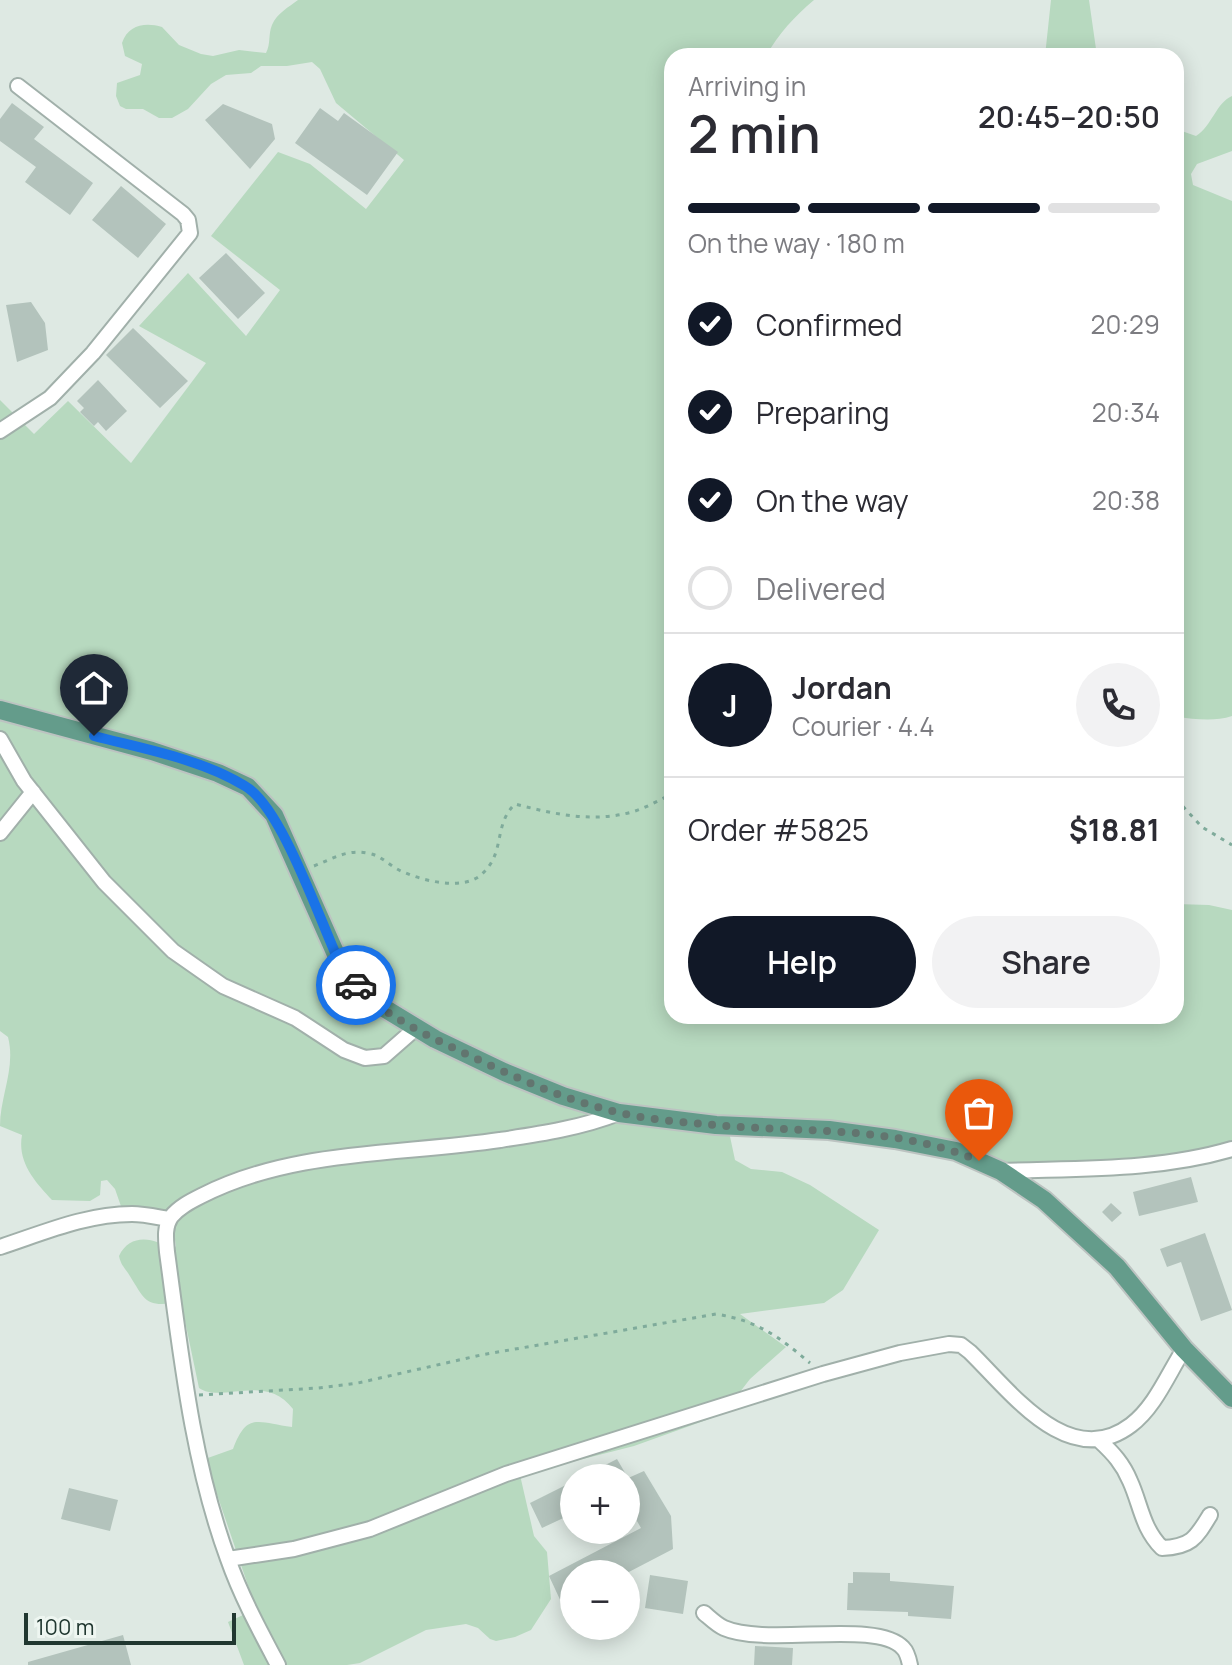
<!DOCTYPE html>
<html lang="en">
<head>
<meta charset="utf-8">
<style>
	:root { --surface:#fff; --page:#f2f2f3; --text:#2b2b33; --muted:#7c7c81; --line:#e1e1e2; --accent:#111827 }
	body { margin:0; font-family:Manrope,sans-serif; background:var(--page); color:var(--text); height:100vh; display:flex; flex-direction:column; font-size:30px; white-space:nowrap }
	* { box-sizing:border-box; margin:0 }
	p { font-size:26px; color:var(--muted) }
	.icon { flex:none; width:44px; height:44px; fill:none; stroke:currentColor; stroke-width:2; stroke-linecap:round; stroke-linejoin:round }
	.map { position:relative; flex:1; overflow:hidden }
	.sheet { position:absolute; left:664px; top:48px; width:520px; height:976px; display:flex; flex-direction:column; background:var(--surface); border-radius:24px; box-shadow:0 4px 20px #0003 }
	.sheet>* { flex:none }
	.tools { position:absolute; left:560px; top:1464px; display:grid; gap:16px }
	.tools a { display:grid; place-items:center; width:80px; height:80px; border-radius:50%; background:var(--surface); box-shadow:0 4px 20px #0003; font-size:40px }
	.scale { position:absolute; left:24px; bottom:20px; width:212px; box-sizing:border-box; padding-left:8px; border:4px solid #203730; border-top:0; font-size:22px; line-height:28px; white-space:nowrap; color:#203730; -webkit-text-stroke:6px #eef6f1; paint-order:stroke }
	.pin { position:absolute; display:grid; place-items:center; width:68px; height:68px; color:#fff; margin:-82px -34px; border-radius:50% 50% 50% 0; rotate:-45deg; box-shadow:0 0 8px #0007 }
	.pin .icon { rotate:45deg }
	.courier { position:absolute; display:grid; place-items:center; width:80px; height:80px; margin:-40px; border:6px solid #1a73e8; border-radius:50%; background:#fff; color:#222; box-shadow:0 2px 10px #0007 }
	.overview em { font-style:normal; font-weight:600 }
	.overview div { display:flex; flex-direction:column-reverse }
	.overview { display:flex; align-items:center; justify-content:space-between; height:136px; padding:0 24px }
	h1 { font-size:52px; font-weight:600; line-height:60px }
	.bar { display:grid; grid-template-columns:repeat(4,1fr); gap:12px 8px; align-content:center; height:96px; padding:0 24px }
	.bar i { height:10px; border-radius:6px; background:var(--line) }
	.bar .current { background:var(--accent) }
	.bar p { grid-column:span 4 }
	.line { display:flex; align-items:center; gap:20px; padding:0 24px; border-top:2px solid var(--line) }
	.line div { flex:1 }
	.round { display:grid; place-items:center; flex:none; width:84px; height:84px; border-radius:42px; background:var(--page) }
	ol { padding:0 24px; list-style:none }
	li { display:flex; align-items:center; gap:24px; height:88px }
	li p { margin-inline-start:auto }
	li .icon { padding:8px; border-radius:50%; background:var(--accent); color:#fff; stroke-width:4 }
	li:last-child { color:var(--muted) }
	li i { width:44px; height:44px; border:4px solid var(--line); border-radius:50% }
	.cta { display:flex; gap:16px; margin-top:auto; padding:16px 24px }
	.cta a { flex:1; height:92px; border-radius:48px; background:var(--accent); color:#fff; font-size:32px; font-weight:600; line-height:92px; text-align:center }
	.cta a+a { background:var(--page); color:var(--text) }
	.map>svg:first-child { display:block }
	.green { fill:#b7d9bf }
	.building { fill:#b3c3bc }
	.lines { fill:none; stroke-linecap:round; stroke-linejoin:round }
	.minor-casing { stroke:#a1b0aa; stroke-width:18 }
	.major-casing { stroke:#bcc3c1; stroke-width:22 }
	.path { stroke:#7fab9b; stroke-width:3; stroke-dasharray:4 6; stroke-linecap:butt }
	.minor { stroke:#fff; stroke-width:14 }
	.major { stroke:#649c8b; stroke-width:18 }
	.done { stroke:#62756f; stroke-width:8; stroke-dasharray:0 14.4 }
	.route { stroke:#1a73e8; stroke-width:10 }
</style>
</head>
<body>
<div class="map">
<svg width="1232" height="1665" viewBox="0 0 1232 1665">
	<rect width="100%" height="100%" fill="#dee9e3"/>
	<path class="green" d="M298,0H814C794,17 779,33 766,56H672V1016H1176V904L1209,905L1232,910V1140L1160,1162L1013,1166L960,1148L728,1127L735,1160L751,1169L782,1172L810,1185L879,1230L843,1290L824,1303L740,1314L786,1347L750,1379L723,1414L634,1446L520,1475L534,1536L547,1552L551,1599L531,1630L515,1637L496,1641L490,1639L478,1628L466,1624L426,1630L360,1663L347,1665H244L228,1622L256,1609L205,1459L233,1449C247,1412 257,1422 292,1427L293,1409C265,1372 222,1404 199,1388L181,1302C144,1308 146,1301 128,1273C124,1267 121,1265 119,1256C130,1233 155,1237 172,1251L176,1246L175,1240L166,1224L123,1212L115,1189L107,1180L101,1181L100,1195L90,1201L52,1200C35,1182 17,1162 22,1135L0,1126C0,1096 16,1068 8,1037L0,1031V400L34,434L68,401L131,463L206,363L139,326L188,273L246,336L280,290L211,236L278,152L310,164L366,209L404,160L336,103L320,69L312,62L287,66H261L251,73L226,75L211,84L188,109L172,118H159L143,109H126L120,106L116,96L117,83L140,75L142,64L125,56L122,43C128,25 145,22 162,27L179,45L201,54L213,56L239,50L266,53C271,44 268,34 272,25C277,13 289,7 298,0Z
		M1051,0H1089L1097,56H1045Z
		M1232,96V151L1197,164L1191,174L1193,185L1232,201V716C1214,722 1195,719 1176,717V129L1196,136C1212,126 1216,103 1232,96Z"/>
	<path class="building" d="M12,103L44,127L34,139L93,183L70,215L25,182L36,167L0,141V119Z
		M223,104L272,124L275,139L250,169L205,120Z
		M320,108L338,121L344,113L398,152L367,195L295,143Z
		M121,186L166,224L138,258L92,220Z
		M226,253L265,293L238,319L199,278Z
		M31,302L45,323L48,350L17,362L6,305Z
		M133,328L188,381L160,408L106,355Z
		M98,380L127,411L106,431L98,422L94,426L80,412L84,408L77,401Z
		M1191,1177L1198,1202L1139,1216L1133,1192Z
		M1111,1203L1122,1213L1112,1222L1102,1212Z
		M1205,1233L1232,1310L1201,1321L1181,1262L1167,1267L1160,1249Z
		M617,1459L628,1478H580Z
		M644,1471L671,1516L673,1549L625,1574H574V1600L563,1606L549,1576L641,1528L626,1502V1479Z
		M574,1481V1513L542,1528L530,1503Z
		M69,1488L118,1500L110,1531L61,1519Z
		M853,1572L890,1573V1581L954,1586L951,1619L908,1616V1612L847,1610L848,1583H853Z
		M650,1575L688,1581L683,1614L645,1608Z
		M123,1635L131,1665H28V1662Z
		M755,1646L793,1648L792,1665H754Z"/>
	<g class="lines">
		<defs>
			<path id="minor" d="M0,431L50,398L93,353L190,233L188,220L183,214L18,86
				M0,739L24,781L104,882L173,951L223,986L295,1018L344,1050L365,1058L384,1056L416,1028
				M0,833L33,792
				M1001,1171C1078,1168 1158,1171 1232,1149
				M0,1247C43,1233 86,1214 132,1214C144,1214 157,1217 169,1219
				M1100,1441C1113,1453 1123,1464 1130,1481C1141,1505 1142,1528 1162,1548C1191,1547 1196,1538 1210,1515
				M228,1559L294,1549L370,1529L506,1474L823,1374L900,1353L949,1344L961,1345L970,1352C1011,1392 1069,1472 1131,1425C1155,1407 1168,1374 1184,1349
				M704,1613C710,1618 717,1625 724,1628C767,1647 877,1619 903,1648C907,1652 909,1660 910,1665
				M278,1665C260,1631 241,1596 228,1559C192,1461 181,1355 167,1252C166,1240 164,1227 171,1217C179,1207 191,1201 201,1196C292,1149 401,1155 500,1140C540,1134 581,1128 619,1113"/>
			<path id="major" d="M0,710L152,751L218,773L248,787L274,815L342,968L360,990L379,1005L435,1039L504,1072L563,1096L619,1113L716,1125L829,1130L895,1139L956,1151L1001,1171L1044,1200L1117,1267L1184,1349L1232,1398"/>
		</defs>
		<use href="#minor" class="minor-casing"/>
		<use href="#major" class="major-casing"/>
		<path class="path" d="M1176,799L1202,827L1232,845
			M314,866C332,859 347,849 367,853C381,855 387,864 399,870C419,880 463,892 482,874C506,852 493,825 515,804C554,814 592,823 632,812C646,808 659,800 672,794
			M199,1395L318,1388L358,1383L481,1355L716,1314C758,1321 778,1336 810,1363"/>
		<use href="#minor" class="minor"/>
		<use href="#major" class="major"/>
	</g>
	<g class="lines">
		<path class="done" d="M356,985C379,1013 430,1037 464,1053C513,1076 563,1100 617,1112C648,1120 682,1122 714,1125C802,1133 896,1125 979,1161"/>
		<path class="route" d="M94,736C144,749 201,759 245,786C283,808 321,925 342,968L356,985"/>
	</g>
</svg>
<div class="tools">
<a>+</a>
<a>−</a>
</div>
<div class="scale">100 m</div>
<div class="pin" style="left:979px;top:1161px;background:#ea580c"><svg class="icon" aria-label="bag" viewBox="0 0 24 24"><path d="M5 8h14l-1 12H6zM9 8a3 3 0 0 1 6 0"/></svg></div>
<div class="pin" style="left:94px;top:736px;background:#1f2937"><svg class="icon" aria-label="home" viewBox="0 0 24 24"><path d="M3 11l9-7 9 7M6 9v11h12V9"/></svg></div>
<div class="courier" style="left:356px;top:985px"><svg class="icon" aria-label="car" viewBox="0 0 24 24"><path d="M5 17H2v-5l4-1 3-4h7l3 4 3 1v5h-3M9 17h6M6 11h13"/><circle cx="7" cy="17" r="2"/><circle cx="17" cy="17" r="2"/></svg></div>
<section class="sheet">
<div class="overview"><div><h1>2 min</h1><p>Arriving in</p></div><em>20:45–20:50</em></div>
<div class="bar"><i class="current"></i><i class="current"></i><i class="current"></i><i></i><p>On the way · 180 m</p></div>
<ol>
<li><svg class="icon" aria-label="check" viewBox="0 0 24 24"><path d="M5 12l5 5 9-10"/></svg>Confirmed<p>20:29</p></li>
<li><svg class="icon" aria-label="check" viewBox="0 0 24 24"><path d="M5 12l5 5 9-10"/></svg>Preparing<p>20:34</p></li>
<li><svg class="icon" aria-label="check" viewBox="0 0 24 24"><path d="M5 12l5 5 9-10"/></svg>On the way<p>20:38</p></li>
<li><i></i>Delivered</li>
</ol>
<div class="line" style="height:144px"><b class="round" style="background:var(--accent);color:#fff">J</b><div><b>Jordan</b><p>Courier · 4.4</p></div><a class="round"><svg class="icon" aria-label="phone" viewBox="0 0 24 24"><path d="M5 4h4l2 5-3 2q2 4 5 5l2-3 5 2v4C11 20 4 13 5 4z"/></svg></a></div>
<div class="line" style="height:104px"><div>Order #5825</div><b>$18.81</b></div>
<div class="cta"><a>Help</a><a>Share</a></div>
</section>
</div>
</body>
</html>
